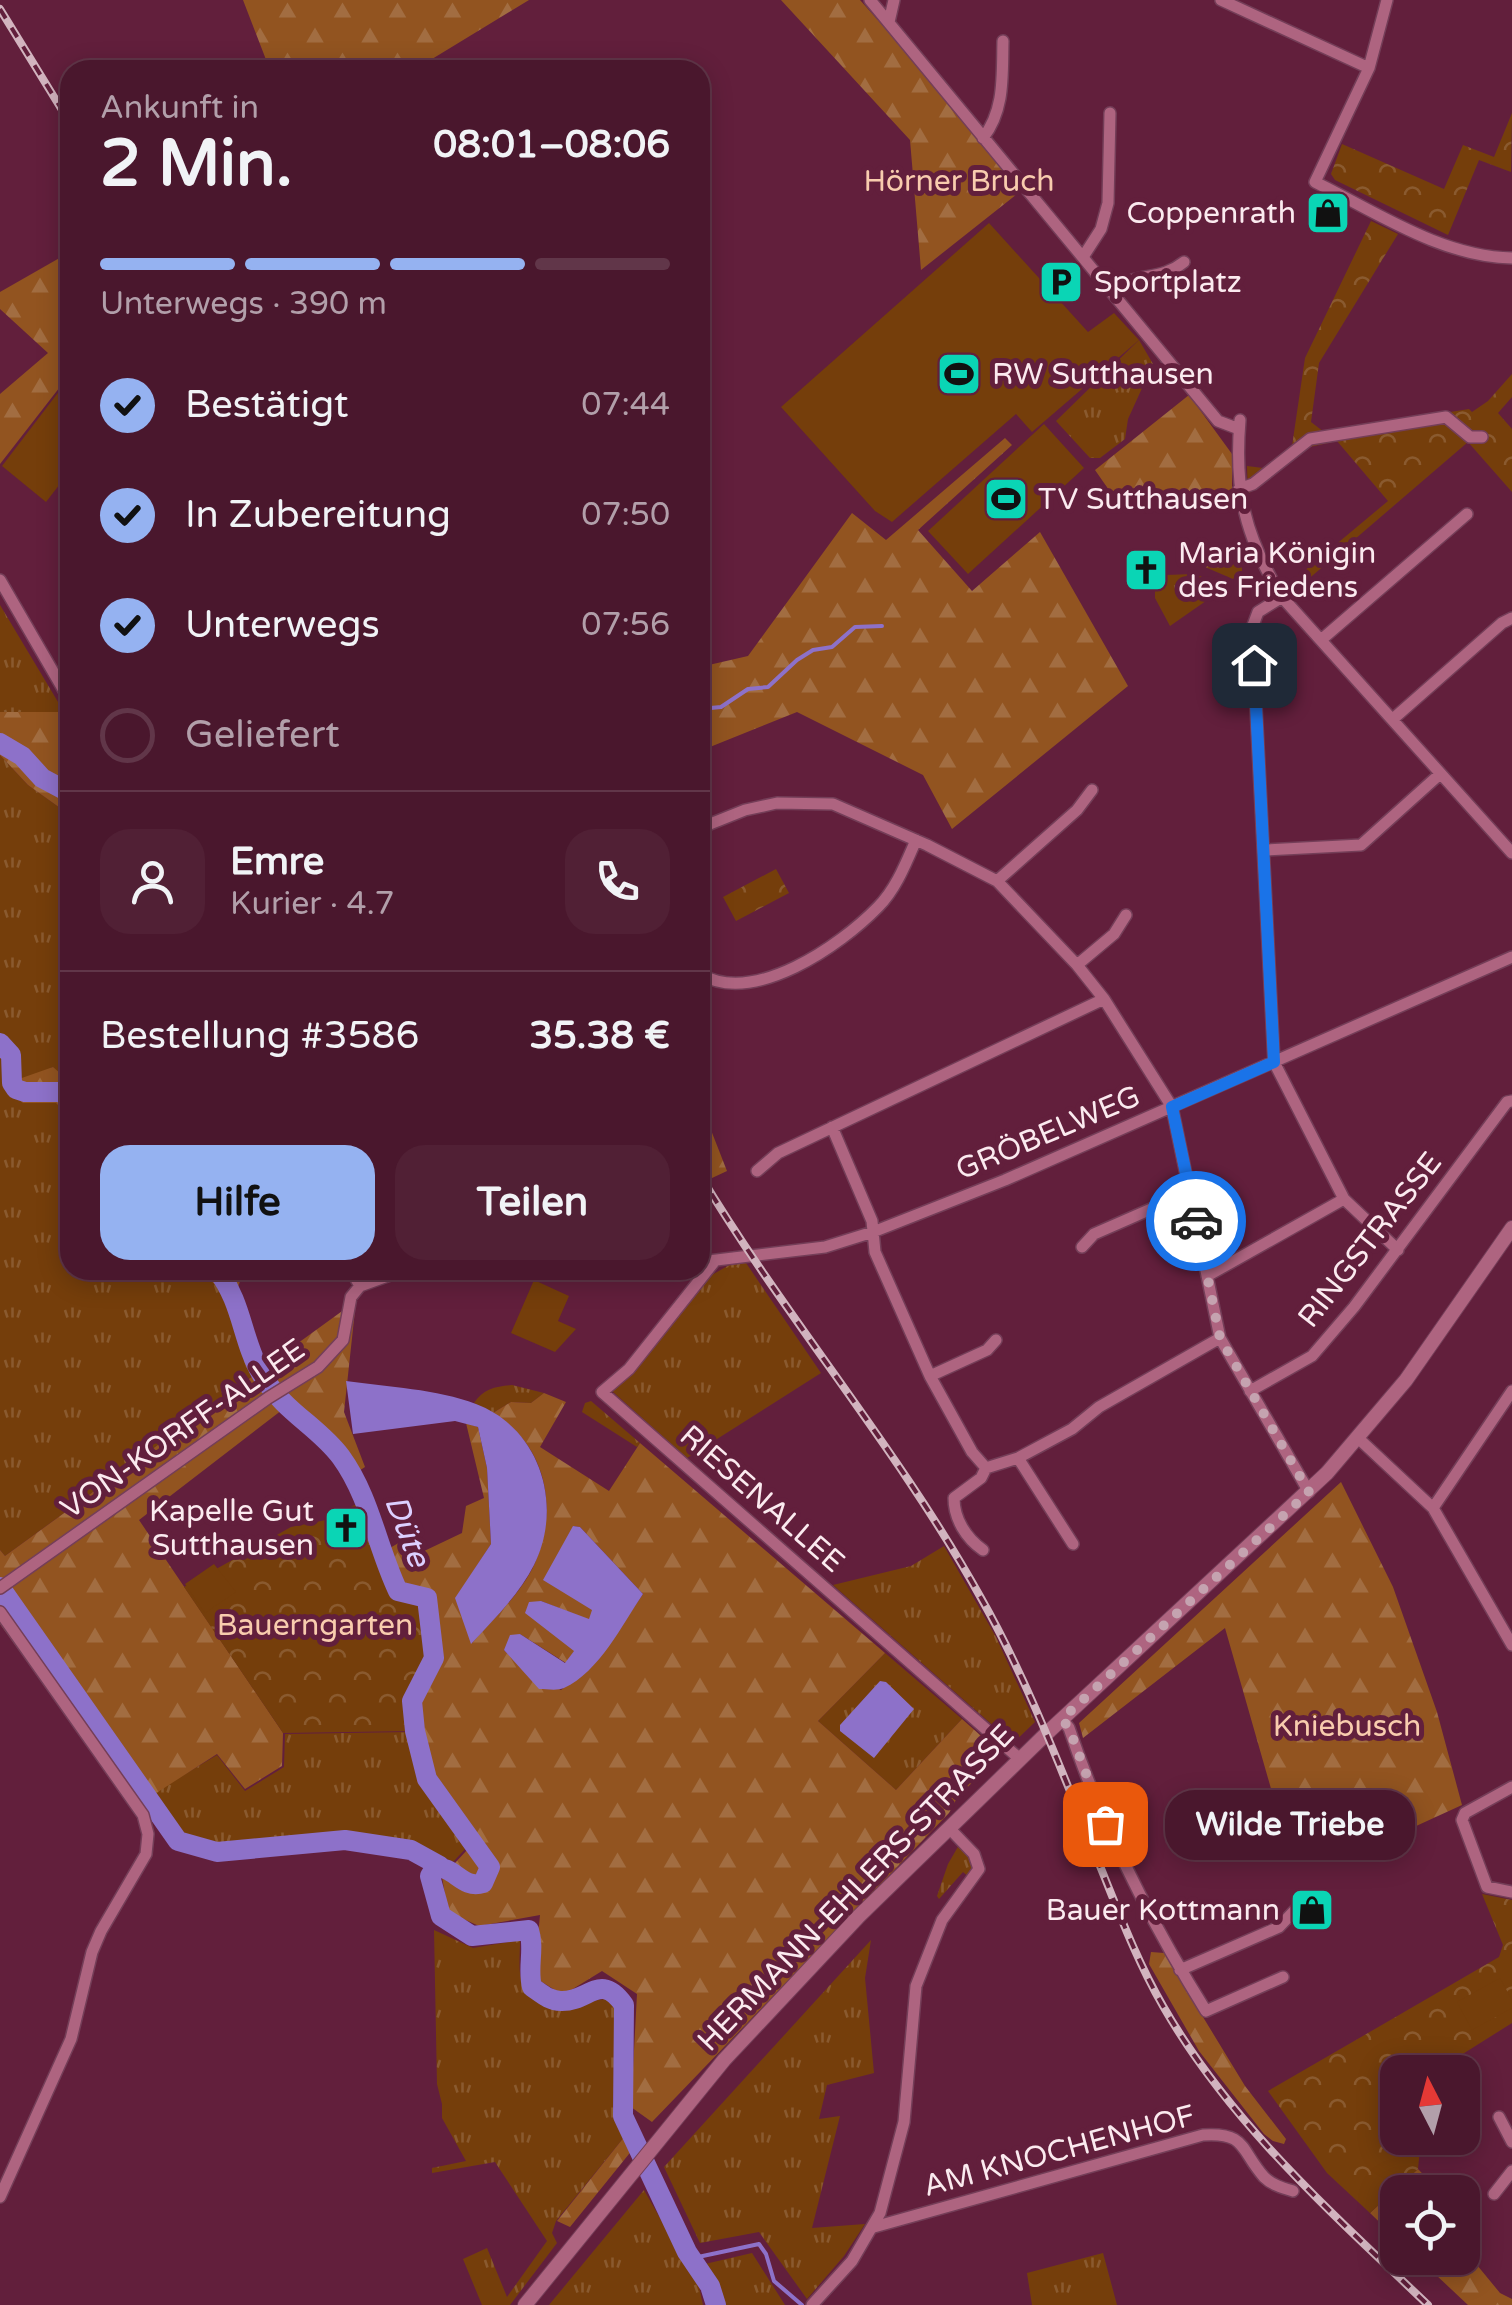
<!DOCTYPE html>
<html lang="de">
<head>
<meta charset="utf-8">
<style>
	:root { --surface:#4a172d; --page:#512035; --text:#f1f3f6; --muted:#b29faa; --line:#613649; --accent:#95b2f1 }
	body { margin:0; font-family:"Varela Round",sans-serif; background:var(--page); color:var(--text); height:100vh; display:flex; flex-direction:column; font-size:38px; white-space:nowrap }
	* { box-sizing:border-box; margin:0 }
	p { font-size:32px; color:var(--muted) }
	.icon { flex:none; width:55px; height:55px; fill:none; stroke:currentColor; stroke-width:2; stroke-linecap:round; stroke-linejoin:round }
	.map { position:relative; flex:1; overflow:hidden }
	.side { position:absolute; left:60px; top:60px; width:650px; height:1220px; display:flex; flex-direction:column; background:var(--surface); border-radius:30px; box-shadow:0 5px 25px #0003,0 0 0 2px var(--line) }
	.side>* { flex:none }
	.needle { width:65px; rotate:354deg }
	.fabs { position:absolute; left:1380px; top:2055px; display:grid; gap:20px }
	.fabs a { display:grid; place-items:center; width:100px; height:100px; border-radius:20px; background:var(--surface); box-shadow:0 5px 25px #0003,0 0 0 2px var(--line); font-size:50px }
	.pin { position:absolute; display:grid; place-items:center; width:85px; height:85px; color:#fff; margin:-42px; border-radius:20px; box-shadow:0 5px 15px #0006 }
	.courier { position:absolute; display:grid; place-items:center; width:100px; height:100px; margin:-50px; border:8px solid #1a73e8; border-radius:50%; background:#fff; color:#222; box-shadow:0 2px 12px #0007 }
	.bubble { position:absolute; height:70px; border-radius:30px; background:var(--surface); box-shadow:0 5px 25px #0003,0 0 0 2px var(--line); font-size:32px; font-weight:800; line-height:70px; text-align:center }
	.head em { font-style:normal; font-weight:800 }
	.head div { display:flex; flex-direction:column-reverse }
	.head { display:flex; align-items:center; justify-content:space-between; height:170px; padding:0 40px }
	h1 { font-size:65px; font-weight:800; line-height:75px }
	.bar { display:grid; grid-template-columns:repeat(4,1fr); gap:15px 10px; align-content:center; height:120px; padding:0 40px }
	.bar i { height:12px; border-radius:8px; background:var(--line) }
	.bar .current { background:var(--accent) }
	.bar p { grid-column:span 4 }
	.line { display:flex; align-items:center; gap:25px; padding:0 40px; border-top:2px solid var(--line) }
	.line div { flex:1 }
	.round { display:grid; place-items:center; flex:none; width:105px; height:105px; border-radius:30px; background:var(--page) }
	ol { padding:0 40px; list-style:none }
	li { display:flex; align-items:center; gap:30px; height:110px }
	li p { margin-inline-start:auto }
	li .icon { padding:10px; border-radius:50%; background:var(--accent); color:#111; stroke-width:4 }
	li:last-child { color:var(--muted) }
	li i { width:55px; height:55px; border:5px solid var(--line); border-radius:50% }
	.cta { display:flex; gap:20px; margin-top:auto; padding:20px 40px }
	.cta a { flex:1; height:115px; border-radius:30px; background:var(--accent); color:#111; font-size:40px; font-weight:800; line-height:115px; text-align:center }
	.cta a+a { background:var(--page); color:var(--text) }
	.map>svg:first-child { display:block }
	.grass { fill:url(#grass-tufts) }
	.forest { fill:url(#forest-firs); fill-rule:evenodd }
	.park { fill:url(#park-crowns) }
	.garden { fill:#753e0b }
	.water { fill:#8d71c9 }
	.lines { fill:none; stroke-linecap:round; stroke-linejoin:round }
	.stream { stroke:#8d71c9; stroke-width:4 }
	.river { stroke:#8d71c9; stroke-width:20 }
	.minor-casing { stroke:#743e58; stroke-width:14 }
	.tertiary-casing { stroke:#743e58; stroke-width:16 }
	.minor { stroke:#ae6480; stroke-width:11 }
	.tertiary { stroke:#ae6480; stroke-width:14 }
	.rail-casing { stroke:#d2b4bf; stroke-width:8 }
	.rail { stroke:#621f3c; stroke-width:4; stroke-dasharray:11; stroke-linecap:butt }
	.done { stroke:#c5a3b0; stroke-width:10; stroke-dasharray:0 18 }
	.route { stroke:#1a73e8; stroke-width:12 }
	.labels { text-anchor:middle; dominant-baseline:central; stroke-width:10; stroke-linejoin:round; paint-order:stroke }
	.park-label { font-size:30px; fill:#f8ccae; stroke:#621f3c }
	.poi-label { font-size:30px; fill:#fbeaef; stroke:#621f3c; text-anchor:start }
	.street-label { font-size:30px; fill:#fbeaef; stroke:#621f3c }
	.water-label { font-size:32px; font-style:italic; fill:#dcd0ff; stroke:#621f3c }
</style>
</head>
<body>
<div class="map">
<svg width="1512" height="2305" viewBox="0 0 1512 2305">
	<defs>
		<pattern id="grass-tufts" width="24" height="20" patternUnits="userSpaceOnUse" patternTransform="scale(2.5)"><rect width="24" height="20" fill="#753e0b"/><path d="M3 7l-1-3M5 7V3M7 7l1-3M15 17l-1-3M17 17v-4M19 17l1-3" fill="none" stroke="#8a5a2f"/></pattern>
		<pattern id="forest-firs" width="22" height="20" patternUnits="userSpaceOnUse" patternTransform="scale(2.5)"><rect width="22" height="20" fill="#925420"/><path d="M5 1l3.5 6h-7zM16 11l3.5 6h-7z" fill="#a26d41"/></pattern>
		<pattern id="park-crowns" width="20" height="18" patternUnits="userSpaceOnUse" patternTransform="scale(2.5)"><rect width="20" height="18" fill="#753e0b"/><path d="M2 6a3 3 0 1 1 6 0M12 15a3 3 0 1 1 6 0" fill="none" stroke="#8a5a2f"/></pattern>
	</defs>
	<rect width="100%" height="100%" fill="#621f3c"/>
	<path class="grass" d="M1139,340L1153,364L1128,419L1125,439L1100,458H1090L1056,421Z
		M1241,550L1242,571L1233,579L1205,567V551Z
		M1194,574L1214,581L1223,589L1170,626L1155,598V583L1166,582V575Z
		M0,605L64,712H0Z
		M0,755L28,785L70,815V1082L52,1067L23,1103H56L70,1117V1270H202L241,1313L259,1371L5,1556L0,1550Z
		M746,1263L821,1373L687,1458L612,1391L633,1373L710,1276L731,1264Z
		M512,1385L544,1393L531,1403L511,1402L493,1413L474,1403C483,1389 496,1386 512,1385Z
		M591,1401L640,1443L637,1447L582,1412L585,1403Z
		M944,1546L996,1637L1035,1722L1013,1743L833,1585L911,1566Z
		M885,1653L962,1719L896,1790L818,1721Z
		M408,1732L420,1784L466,1848L453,1862L413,1841L345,1831L218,1845L181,1833L155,1792L217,1755L245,1791L284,1767L285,1734Z
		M959,1845C969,1855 977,1863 969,1877L963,1872L939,1899L937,1896L948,1864Z
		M434,1930L473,1948L520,1940C520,1971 514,1985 543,2004C548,2008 558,2011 566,2010C584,2009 592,1996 612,2000L618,2010L613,2108L625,2136L556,2221L552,2233L557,2243L510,2305H482L463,2259L487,2248L507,2297L547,2241L495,2162L432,2173V2168L466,2161L442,2118V2104L437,2084Z
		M871,1940L865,1978L874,2073L827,2085L819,2119L840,2116L812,2228L865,2224L844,2256L807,2299L759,2232L700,2243L664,2167Z
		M644,2190L699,2287L703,2305H549Z
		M752,2253L785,2305H725L717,2282L705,2264Z
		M1103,2253L1117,2305H1032L1027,2273Z"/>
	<path class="forest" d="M243,0H529L414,70H270Z
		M781,0H860L1026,187L921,270L910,140Z
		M70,252V374L0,464V394L48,353L0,309V292Z
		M1189,395L1232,454V496L1118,503L1095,470Z
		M1005,438L1012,445L918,530L972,591L1040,532L1128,686L952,829L923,775L797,712L700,751V667L748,656L852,513L886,540Z
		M0,712H70V815L28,785L0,755Z
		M53,1067L70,1082V1117L56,1103H23L2,1085Z
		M700,1102L727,1171L712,1178L700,1157Z
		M202,1270H244L237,1290L221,1292Z
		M356,1301L344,1412L365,1467L351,1476L282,1410L139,1520L283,1733L282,1766L245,1789L217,1754L133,1808L0,1624V1550L5,1556Z
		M544,1393L566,1402L540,1447L609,1491L640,1443L885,1653L818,1721L896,1790L962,1719L997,1750L999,1755L957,1798L949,1813L652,2122L631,2107L637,1994L602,1971L563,1995L534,1977L540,1915L479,1926L448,1912L442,1877L468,1849L437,1793L419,1733L415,1702L436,1659L429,1597L398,1587L383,1552L402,1541L420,1553L462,1533L466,1506L484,1498L466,1423L478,1427L487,1468L491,1544L456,1598L472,1643C493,1619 521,1594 535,1563C559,1507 546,1445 493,1413L511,1402L531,1403ZM573,1526L580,1527L643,1594L598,1660L561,1690L524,1670L504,1650L520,1634L566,1663L575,1650L541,1601L589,1620L593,1610Z
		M1341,1482L1393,1587L1437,1712L1462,1805L1355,1854L1339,1820L1286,1841L1225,1628L1083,1738L1079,1723Z
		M1151,1952L1164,1953L1245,2086L1286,2139L1284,2144L1273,2141L1264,2134L1199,2051L1149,1964Z
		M625,2136L633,2149L570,2227L557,2221Z
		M1418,2169L1440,2192H1398L1397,2239L1370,2213Z
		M1463,2248L1500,2293L1512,2299V2305H1468L1418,2258H1462Z"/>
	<path class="park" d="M1512,113L1511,172L1479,160L1448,235L1335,180L1331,174L1342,144L1444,189L1463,145L1494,157Z
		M1371,221L1398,234L1319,363L1311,422L1324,432L1469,409L1472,412L1488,401L1512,374V397L1498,413L1512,429V492L1468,442L1291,594L1285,587L1388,501L1337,441L1310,447L1248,494L1247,466L1263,468L1292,446L1305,358Z
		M776,869L789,893L736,921L723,897Z
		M362,1501L380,1557L396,1593L425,1600L430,1657L409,1701L412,1731L283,1733L184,1587L291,1527L326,1520Z
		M1482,1894L1512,1900V2023L1442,2067L1440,2072H1398V2138H1421L1418,2169L1370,2213L1327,2173L1268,2091L1499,1957L1503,1945Z"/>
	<path class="garden" d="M989,223L1088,332L1114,313L1139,340L1032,432L1016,414L892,522L875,511L781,407Z
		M70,377V471L46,502L2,466Z
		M1044,424L1084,468L968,574L928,531Z
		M534,1280L569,1296L558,1321L576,1329L555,1352L511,1333Z
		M214,1564L236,1592L205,1613L185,1584Z
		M1500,1978L1512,2000V2008L1472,2030L1457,2002Z"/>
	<path class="water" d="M346,1381C388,1387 437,1389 476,1404C540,1428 564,1505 534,1565C519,1595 493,1620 471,1644L455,1598L491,1544L487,1468L478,1427L455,1421L353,1434Z
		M573,1526L580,1527L643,1594C622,1625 599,1672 564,1688C557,1691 547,1689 539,1689L504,1650L510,1635L520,1634L565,1663L574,1651L525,1613L529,1602L541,1601L589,1619L592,1610L543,1580Z
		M880,1681L886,1682L914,1709L874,1758L840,1731V1725Z"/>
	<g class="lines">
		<path class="stream" d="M700,709L721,707L748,689L768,687L797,660L813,650L832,647L855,627L882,626
			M687,2252L698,2257L759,2244L766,2254L774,2281L802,2305"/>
		<path class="river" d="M0,743L22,756L42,778L70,793
			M0,1043L11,1055L12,1083L16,1089L25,1092H61L70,1100
			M217,1270C243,1303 242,1342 262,1375C285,1413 318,1426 341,1457C370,1497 377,1547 398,1591L427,1598L434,1658L412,1701L415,1731L427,1779L490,1867L483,1883C462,1890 454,1865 435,1868L430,1876L441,1916L472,1936L529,1930C535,1949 527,1968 532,1987C541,1993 549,2001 561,2001C589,2002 600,1971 624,2005L623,2116L687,2252L710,2286L716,2305
			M0,1587L178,1841L217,1852L345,1840L411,1850L440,1866"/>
		<defs>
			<path id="minor" d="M870,0L1218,421L1239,429
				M1221,0L1369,68
				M1387,0L1369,68L1315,182C1376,212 1442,257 1512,258
				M889,22L894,0
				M983,138C1005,110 1002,76 1003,41
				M1083,257L1101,229L1108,203L1110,113
				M1111,290C1138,271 1159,282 1184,262
				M1240,420C1234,491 1245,537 1282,597L1512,853
				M1239,489L1253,484L1310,439L1446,417L1470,437H1482
				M0,580L70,701
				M1282,597L1258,612L1252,628L1274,1062L1344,1199L1398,1250
				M1321,640L1467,514
				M1393,719L1502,623L1512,618
				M700,828L745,810L777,803L833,804L927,845L997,881L1077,965L1104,999L1172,1107L1220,1338L1309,1492
				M1265,850L1361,845L1440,774
				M997,881L1077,810L1092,790
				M1077,965L1114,934L1126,915
				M700,974C754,1006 840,946 878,907C896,889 906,863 916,840
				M832,1127L872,1221L875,1252L930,1376L972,1452L986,1468L1018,1458L1072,1429L1099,1407L1220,1338
				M757,1171L778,1153L1104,999
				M1082,1247L1094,1234L1190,1192
				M700,1262L825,1247L873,1232L1005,1180L1512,957
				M714,1262L629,1369L602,1392L1020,1759
				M351,1270L360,1286
				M1207,1276L1344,1199
				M930,1376L987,1350L996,1340
				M1250,1391L1312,1356L1354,1307L1507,1102L1512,1101
				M1358,1438L1433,1508L1512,1645
				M1018,1458L1073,1544
				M1433,1508L1512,1391
				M983,1550C966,1538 954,1519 954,1498L981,1478L986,1468
				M0,1588L268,1398L318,1367L343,1340L351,1297L360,1286L404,1270
				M0,1612L143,1815L148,1834L146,1854L101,1931L92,1952L71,2039L0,2197
				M1062,1719L1069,1728C1103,1828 1150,1921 1206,2011L1283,1977
				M1512,1787L1465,1813L1462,1820L1487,1887L1512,1892
				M1180,1970L1279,1927L1297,1908
				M1499,2117L1512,2142
				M1494,2194L1512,2171
				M874,2227L1203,2135C1247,2132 1240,2150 1264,2177C1272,2185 1283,2188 1293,2191
				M812,2305L852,2261L880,2213L904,2122L916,1986L942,1920L979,1869L974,1854L950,1829"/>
			<path id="tertiary" d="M525,2305L724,2060L859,1916L1047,1733L1327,1473L1406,1380L1512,1228"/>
		</defs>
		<use href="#minor" class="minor-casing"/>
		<use href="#tertiary" class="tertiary-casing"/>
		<use href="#minor" class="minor"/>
		<use href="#tertiary" class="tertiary"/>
		<defs>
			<path id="rail" d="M0,9L70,123
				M700,1175C787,1320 899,1450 981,1598C1028,1681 1062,1772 1098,1861C1118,1910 1136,1959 1163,2006C1230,2123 1331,2212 1428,2305"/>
		</defs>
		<use href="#rail" class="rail-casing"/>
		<use href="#rail" class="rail"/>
	</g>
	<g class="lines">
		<path class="done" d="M1105,1824L1069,1728L1062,1719L1309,1492L1220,1338L1196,1221"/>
		<path class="route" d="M1196,1221L1172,1107L1274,1062L1254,665"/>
	</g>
	<defs>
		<symbol id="shop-square" viewBox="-11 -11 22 22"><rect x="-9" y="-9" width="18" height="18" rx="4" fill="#0ad5b5" stroke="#621f3c"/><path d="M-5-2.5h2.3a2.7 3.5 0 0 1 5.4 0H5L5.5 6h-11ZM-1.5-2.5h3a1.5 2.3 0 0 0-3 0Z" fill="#111"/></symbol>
		<symbol id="parking-square" viewBox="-11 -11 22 22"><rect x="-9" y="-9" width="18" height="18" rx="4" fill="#0ad5b5" stroke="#621f3c"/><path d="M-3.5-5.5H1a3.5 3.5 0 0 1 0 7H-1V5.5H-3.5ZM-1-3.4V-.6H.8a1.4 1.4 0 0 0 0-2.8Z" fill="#111"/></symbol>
		<symbol id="stadium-square" viewBox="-11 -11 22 22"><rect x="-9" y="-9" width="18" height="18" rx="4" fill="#0ad5b5" stroke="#621f3c"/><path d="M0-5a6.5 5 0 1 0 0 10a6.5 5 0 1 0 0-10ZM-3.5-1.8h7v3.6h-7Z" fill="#111"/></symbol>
		<symbol id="church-square" viewBox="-11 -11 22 22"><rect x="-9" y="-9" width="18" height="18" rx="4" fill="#0ad5b5" stroke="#621f3c"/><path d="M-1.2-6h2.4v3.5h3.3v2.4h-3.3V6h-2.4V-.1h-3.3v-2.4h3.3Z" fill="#111"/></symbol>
	</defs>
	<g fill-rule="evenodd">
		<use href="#shop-square" x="1303" y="188" width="50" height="50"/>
		<use href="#parking-square" x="1036" y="257" width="50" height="50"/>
		<use href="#stadium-square" x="934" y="349" width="50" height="50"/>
		<use href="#stadium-square" x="981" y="474" width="50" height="50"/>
		<use href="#church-square" x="1121" y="545" width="50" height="50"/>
		<use href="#church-square" x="321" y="1503" width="50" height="50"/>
		<use href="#shop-square" x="1287" y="1885" width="50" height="50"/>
	</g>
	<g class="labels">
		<g class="park-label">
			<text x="959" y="181">Hörner Bruch</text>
			<text x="315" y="1625">Bauerngarten</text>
			<text x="1347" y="1726">Kniebusch</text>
		</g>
		<g class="poi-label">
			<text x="1296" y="213" text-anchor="end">Coppenrath</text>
			<text x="1094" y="282">Sportplatz</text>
			<text x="992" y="374">RW Sutthausen</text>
			<text x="1038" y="499">TV Sutthausen</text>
			<text x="1178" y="553">Maria Königin<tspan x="1178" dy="34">des Friedens</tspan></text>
			<text x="314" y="1511" text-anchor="end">Kapelle Gut<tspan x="314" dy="34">Sutthausen</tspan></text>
			<text x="1280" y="1910" text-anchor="end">Bauer Kottmann</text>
		</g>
		<g class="street-label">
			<text transform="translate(1048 1133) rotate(-23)">GRÖBELWEG</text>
			<text transform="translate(1370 1240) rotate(-52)">RINGSTRASSE</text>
			<text transform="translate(183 1429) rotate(-35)">VON-KORFF-ALLEE</text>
			<text transform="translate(762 1499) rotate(41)">RIESENALLEE</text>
			<text transform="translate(856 1888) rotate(-46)">HERMANN-EHLERS-STRASSE</text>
			<text transform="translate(1059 2151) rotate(-15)">AM KNOCHENHOF</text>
		</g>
		<g class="water-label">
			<text transform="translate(407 1531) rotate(69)">Düte</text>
		</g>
	</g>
</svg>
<div class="fabs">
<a><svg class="needle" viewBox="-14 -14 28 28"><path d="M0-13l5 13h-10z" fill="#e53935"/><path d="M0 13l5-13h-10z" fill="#b29faa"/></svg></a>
<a><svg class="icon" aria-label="locate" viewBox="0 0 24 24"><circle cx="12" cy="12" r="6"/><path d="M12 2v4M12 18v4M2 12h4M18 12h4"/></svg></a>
</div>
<div class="pin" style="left:1105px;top:1824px;background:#ea580c"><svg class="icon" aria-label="bag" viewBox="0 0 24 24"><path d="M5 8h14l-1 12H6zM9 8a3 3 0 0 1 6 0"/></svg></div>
<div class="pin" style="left:1254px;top:665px;background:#1f2937"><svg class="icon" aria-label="home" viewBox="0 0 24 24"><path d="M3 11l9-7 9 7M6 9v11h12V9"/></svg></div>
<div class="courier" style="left:1196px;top:1221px"><svg class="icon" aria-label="car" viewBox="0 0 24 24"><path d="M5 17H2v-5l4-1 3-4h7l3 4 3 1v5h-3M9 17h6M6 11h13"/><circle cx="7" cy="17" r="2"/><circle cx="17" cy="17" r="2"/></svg></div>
<div class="bubble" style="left:1165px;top:1790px;width:250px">Wilde Triebe</div>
<section class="side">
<div class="head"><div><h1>2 Min.</h1><p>Ankunft in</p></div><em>08:01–08:06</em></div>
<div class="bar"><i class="current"></i><i class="current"></i><i class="current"></i><i></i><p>Unterwegs · 390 m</p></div>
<ol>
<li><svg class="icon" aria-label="check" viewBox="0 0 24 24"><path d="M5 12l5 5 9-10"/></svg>Bestätigt<p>07:44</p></li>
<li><svg class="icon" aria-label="check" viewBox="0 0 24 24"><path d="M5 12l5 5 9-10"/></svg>In Zubereitung<p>07:50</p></li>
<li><svg class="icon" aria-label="check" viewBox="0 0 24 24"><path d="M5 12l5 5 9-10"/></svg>Unterwegs<p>07:56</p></li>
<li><i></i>Geliefert</li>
</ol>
<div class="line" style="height:180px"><a class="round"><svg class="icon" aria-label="person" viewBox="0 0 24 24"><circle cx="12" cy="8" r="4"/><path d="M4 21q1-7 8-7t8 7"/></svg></a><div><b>Emre</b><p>Kurier · 4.7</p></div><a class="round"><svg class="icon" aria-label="phone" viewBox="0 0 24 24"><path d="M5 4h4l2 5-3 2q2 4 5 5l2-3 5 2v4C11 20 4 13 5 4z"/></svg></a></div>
<div class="line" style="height:130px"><div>Bestellung #3586</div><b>35.38 €</b></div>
<div class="cta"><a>Hilfe</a><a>Teilen</a></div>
</section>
</div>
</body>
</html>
